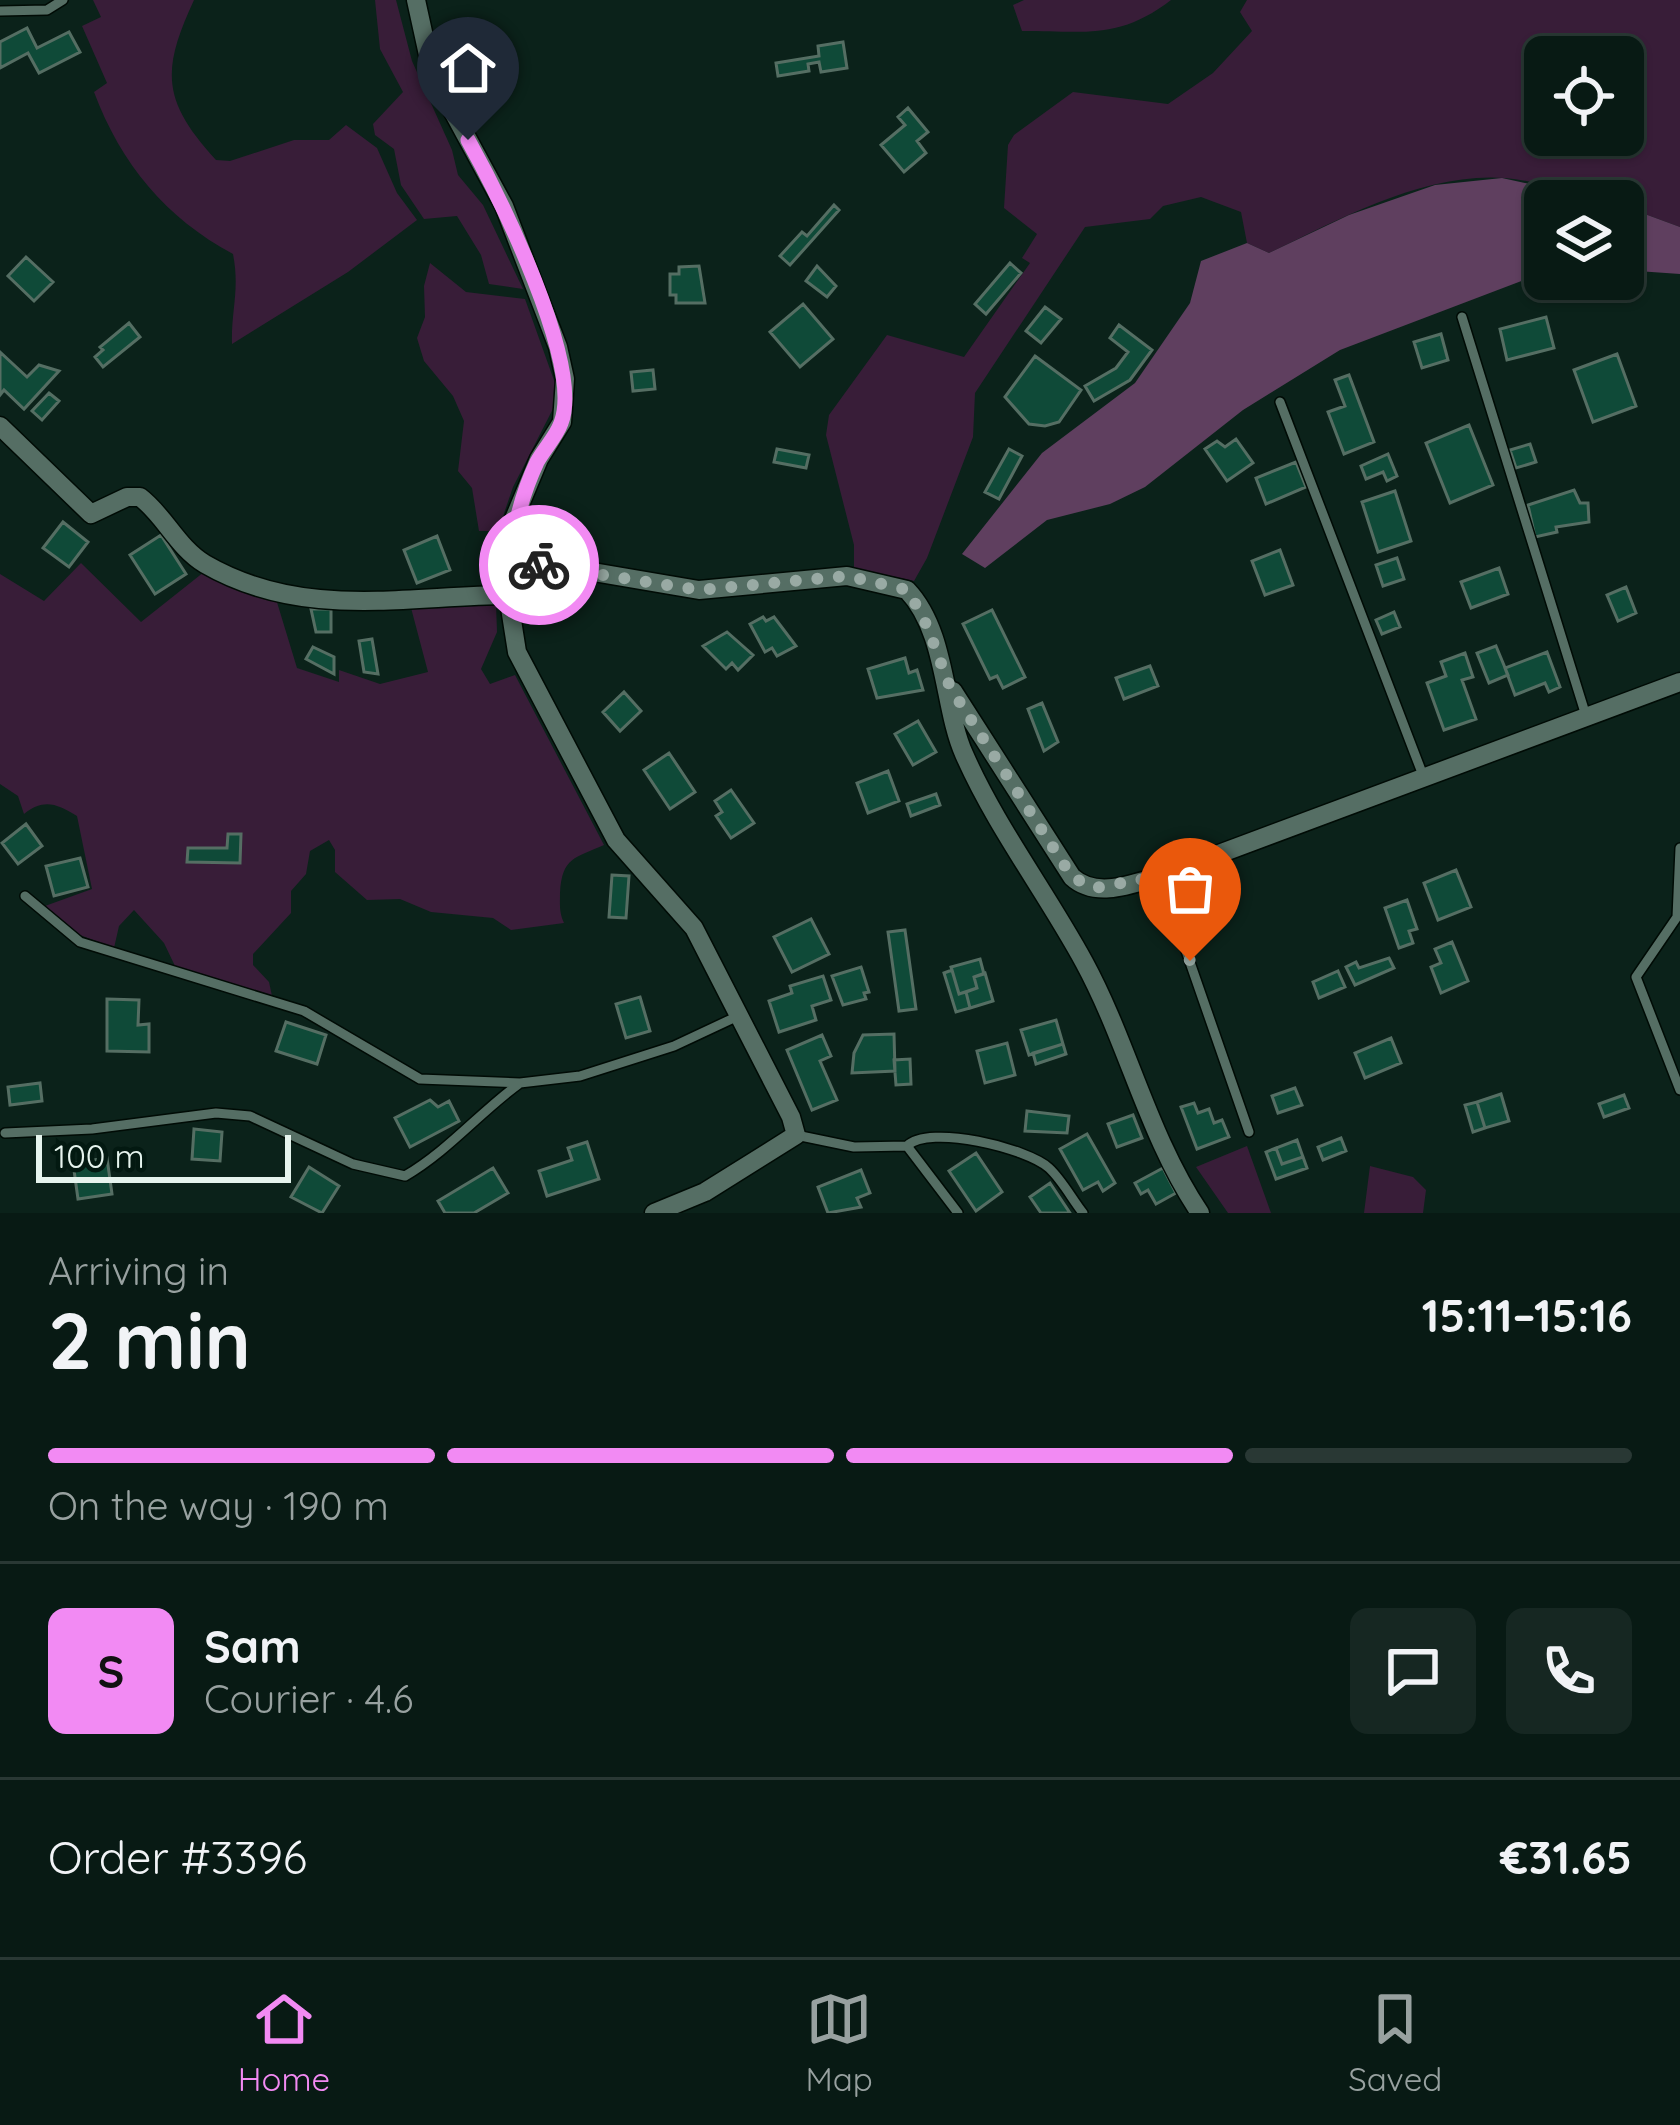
<!DOCTYPE html>
<html lang="en">
<head>
<meta charset="utf-8">
<style>
	:root { --surface:#081a14; --page:#162722; --text:#f1f3f6; --muted:#98a1a0; --line:#293834; --accent:#f28af3 }
	body { margin:0; font-family:Quicksand,sans-serif; background:var(--page); color:var(--text); height:100vh; display:flex; flex-direction:column; font-size:45px; white-space:nowrap }
	* { box-sizing:border-box; margin:0 }
	p { font-size:39px; color:var(--muted) }
	.icon { flex:none; width:66px; height:66px; fill:none; stroke:currentColor; stroke-width:2; stroke-linecap:round; stroke-linejoin:round }
	.map { position:relative; height:1213px; overflow:hidden }
	.drawer { display:flex; flex-direction:column; background:var(--surface); flex:1 }
	.drawer>* { flex:none }
	.fabs { position:absolute; left:1524px; top:36px; display:grid; gap:24px }
	.fabs a { display:grid; place-items:center; width:120px; height:120px; border-radius:18px; background:var(--surface); box-shadow:0 3px 9px #0004,0 0 0 3px var(--line); font-size:60px }
	.scale { position:absolute; left:36px; bottom:30px; width:255px; box-sizing:border-box; padding-left:12px; border:6px solid #e6f4ee; border-top:0; font-size:33px; line-height:42px; white-space:nowrap; color:#e6f4ee; -webkit-text-stroke:9px #031911; paint-order:stroke }
	.pin { position:absolute; display:grid; place-items:center; width:102px; height:102px; color:#fff; margin:-123px -51px; border-radius:50% 50% 50% 0; rotate:-45deg; box-shadow:0 0 12px #0007 }
	.pin .icon { rotate:45deg }
	.courier { position:absolute; display:grid; place-items:center; width:120px; height:120px; margin:-60px; border:9px solid #f28af3; border-radius:50%; background:#fff; color:#222; box-shadow:0 3px 15px #0007 }
	.overview em { font-style:normal; font-weight:700 }
	.overview div { display:flex; flex-direction:column-reverse }
	.overview { display:flex; align-items:center; justify-content:space-between; height:204px; padding:0 48px }
	h1 { font-size:78px; font-weight:700; line-height:90px }
	.bar { display:grid; grid-template-columns:repeat(4,1fr); gap:18px 12px; align-content:center; height:144px; padding:0 48px }
	.bar i { height:15px; border-radius:9px; background:var(--line) }
	.bar .current { background:var(--accent) }
	.bar p { grid-column:span 4 }
	.line { display:flex; align-items:center; gap:30px; padding:0 48px; border-top:3px solid var(--line) }
	.line div { flex:1 }
	.round { display:grid; place-items:center; flex:none; width:126px; height:126px; border-radius:18px; background:var(--page) }
	.tab-bar { display:flex; justify-content:space-around; align-items:center; height:168px; border-top:3px solid var(--line); background:var(--surface); font-size:33px; color:var(--muted) }
	.tab-bar a { display:grid; justify-items:center; gap:6px }
	.tab-bar .current { color:var(--accent) }
	.map>svg:first-child { display:block }
	.green { fill:#381d38; fill-rule:evenodd }
	.forest { fill:#5f3f5f }
	.building { fill:#0f4a38; stroke:#556e63; stroke-width:3 }
	.lines { fill:none; stroke-linecap:round; stroke-linejoin:round }
	.lane-casing { stroke:#000b05; stroke-width:12 }
	.street-casing { stroke:#000b05; stroke-width:21 }
	.lane { stroke:#556e64; stroke-width:9 }
	.street { stroke:#556e64; stroke-width:18 }
	.done { stroke:#99aaa4; stroke-width:12; stroke-dasharray:0 21.6 }
	.route { stroke:#f28af3; stroke-width:15 }
</style>
</head>
<body>
<div class="map">
<svg width="1680" height="1213" viewBox="0 0 1680 1213">
	<rect width="100%" height="100%" fill="#0b221a"/>
	<path class="green" d="M93,0H194C161,71 162,101 216,160L230,161L294,140H329L346,125L377,148L397,193L417,220L348,272L232,344C231,310 240,290 233,254C166,218 121,164 94,92L107,83L82,26L101,17Z
		M375,0H396L412,61L452,150L458,175L483,205L523,289L489,284L481,255L457,216L424,219L401,185L394,149L375,135L373,124L403,92L380,49Z
		M1024,0H1171C1119,40 1085,31 1022,31L1013,5Z
		M1247,0H1680V227L1623,206V201C1584,201 1545,181 1505,178C1424,172 1340,219 1269,253L1247,243L1241,212L1201,197L1163,206L1150,219L1085,227L975,393L973,437L927,558L914,581L854,568V545L826,435L829,415L887,335L964,357L1030,263L1022,258L1037,234L1004,208L1008,145L1014,135L1073,92L1168,104L1213,73L1252,31L1240,12ZM1545,57H1623V135H1545Z
		M430,263L466,292L525,299L556,386L558,399L513,487L498,531H479L472,488L458,471L464,421L453,396L424,361L417,338L425,317L424,286Z
		M81,563L141,622L204,572L276,599L297,668L339,682V670L380,684L428,672L410,604H496L497,632L481,669L490,684L515,675L604,845C575,858 562,857 560,893C560,905 559,912 564,923L511,930L493,918L431,912L400,899L367,900L335,872V850L329,840L310,851L306,874L291,891V913L253,954V965L269,982L272,996L175,966L164,943L134,910L119,926L114,948L80,935L45,906L92,889L77,816C57,804 44,798 24,814L18,796L0,784V574L44,601Z
		M1247,1146L1271,1213H1228L1196,1167Z
		M1370,1166L1413,1177L1426,1190L1423,1213H1364Z"/>
	<path class="forest" d="M1502,178L1609,201H1545V272L1340,350L1243,410L1145,487L1110,504L1047,520L985,568L962,554L1042,453L1135,383L1190,303L1201,261L1247,243L1269,253L1349,215L1435,185Z
		M1623,206L1680,227V274L1623,270Z"/>
	<path class="building" d="M27,28L37,48L69,32L80,52L39,73L28,53L0,68V42Z
		M843,42L847,68L821,72L819,62L808,64L809,71L778,76L776,63L819,56L818,46Z
		M908,108L928,132L917,141L926,153L904,172L881,145L905,125L898,117Z
		M834,205L839,210L790,265L780,256L802,232L807,236Z
		M26,257L53,282L34,301L8,276Z
		M1010,263L1021,273L986,314L975,304Z
		M699,266L705,303H676V295H670V274H679V267Z
		M817,266L836,286L827,297L806,281Z
		M803,304L833,339L800,367L770,332Z
		M1045,307L1061,319L1041,343L1026,331Z
		M1546,317L1554,348L1507,360L1500,329Z
		M129,323L140,337L103,367L95,357L103,350L100,347Z
		M1119,325L1152,350L1130,380L1094,401L1085,386L1116,368L1128,352L1110,338Z
		M1441,334L1448,360L1422,368L1414,342Z
		M0,352L27,377L39,365L59,371L24,409L4,390L0,395Z
		M1617,354L1636,406L1593,422L1574,370Z
		M1035,356L1081,390L1059,422L1045,426L1029,424L1005,397Z
		M653,370L655,389L633,391L631,372Z
		M1349,375L1374,442L1344,454L1328,412L1345,406L1335,380Z
		M49,393L59,401L42,420L32,411Z
		M1469,425L1493,485L1450,503L1426,443Z
		M1236,439L1253,463L1227,481L1205,449L1217,441L1225,447Z
		M1530,444L1536,462L1516,468L1510,450Z
		M777,449L809,455L806,468L774,462Z
		M1009,449L1022,456L999,499L985,492Z
		M1388,454L1397,476L1387,481L1383,472L1366,479L1361,466Z
		M1296,462L1306,487L1266,504L1256,478Z
		M1574,490L1580,503H1588L1589,522L1556,527L1557,532L1535,537L1528,505Z
		M1395,491L1411,541L1378,552L1362,502Z
		M63,522L88,542L69,567L43,548Z
		M161,535L186,574L155,594L130,555Z
		M437,536L450,570L417,583L404,550Z
		M1280,550L1293,585L1265,595L1252,561Z
		M1397,558L1404,579L1383,586L1376,565Z
		M1499,568L1508,594L1471,608L1461,582Z
		M1626,587L1636,613L1618,621L1607,595Z
		M311,609H331V632H316Z
		M992,610L1025,677L1003,688L997,676L990,679L963,624Z
		M1394,612L1400,627L1382,634L1376,620Z
		M763,617L766,621L774,617L796,646L777,656L772,648L765,652L750,624Z
		M727,632L753,655L738,670L732,663L726,669L703,646Z
		M372,639L378,674L364,672L359,641Z
		M1496,646L1508,675L1489,683L1477,653Z
		M313,647L334,657V674L306,659Z
		M1547,652L1560,687L1549,692L1545,683L1515,695L1505,668Z
		M1465,653L1473,677L1462,680L1476,719L1444,730L1427,683L1446,676L1441,662Z
		M905,658L909,673L917,670L923,690L877,698L868,669Z
		M1150,666L1158,686L1124,699L1116,678Z
		M624,692L641,711L620,731L603,712Z
		M1042,703L1058,742L1044,751L1028,709Z
		M918,721L936,752L913,765L895,734Z
		M669,753L695,792L670,809L644,770Z
		M888,771L899,801L868,813L857,783Z
		M731,790L754,823L731,838L716,816L722,812L715,801Z
		M936,794L940,805L911,816L907,804Z
		M26,824L42,846L18,864L2,843Z
		M228,834H241L240,863L187,862L188,848H227Z
		M80,858L88,887L54,896L46,866Z
		M1456,870L1471,907L1438,920L1424,883Z
		M612,875L629,876L626,918L609,917Z
		M1407,900L1417,929L1409,931L1413,943L1399,948L1385,908Z
		M811,919L829,954L792,972L774,937Z
		M905,930L916,1009L899,1011L888,932Z
		M1452,942L1468,981L1441,993L1431,967L1441,963L1435,949Z
		M1389,958L1394,968L1355,985L1346,967L1356,962L1359,968Z
		M980,959L984,974L974,977L977,988L959,994L951,967Z
		M861,967L869,992L864,993L866,999L843,1005L832,976Z
		M952,970L959,994L966,992L970,1008L956,1012L944,973Z
		M1338,971L1345,987L1319,998L1313,982Z
		M985,973L993,1001L970,1008L966,992L977,988L974,977Z
		M823,976L831,1000L812,1006L816,1020L779,1032L769,1001L792,993L790,986Z
		M640,997L650,1031L626,1038L616,1004Z
		M107,999L139,1000L138,1025L149,1024V1052L107,1051Z
		M1056,1020L1063,1044L1029,1055L1021,1030Z
		M286,1022L326,1035L317,1064L276,1051Z
		M894,1034L895,1071L852,1073L854,1053L863,1035Z
		M822,1035L831,1056L820,1061L837,1100L812,1110L787,1050Z
		M1391,1038L1401,1063L1365,1078L1355,1053Z
		M1007,1043L1015,1075L985,1083L977,1051Z
		M1063,1044L1066,1054L1036,1064L1033,1053Z
		M910,1059L911,1084L896,1085L894,1060Z
		M40,1083L42,1101L10,1105L8,1087Z
		M1295,1088L1302,1105L1278,1113L1272,1096Z
		M1501,1094L1509,1121L1485,1128L1477,1102Z
		M1624,1095L1629,1108L1604,1117L1599,1104Z
		M430,1100L438,1107L449,1101L459,1121L410,1147L395,1118Z
		M1477,1102L1485,1128L1473,1132L1465,1105Z
		M1194,1103L1198,1113L1209,1109L1214,1123L1222,1120L1229,1137L1197,1149L1181,1107Z
		M1027,1111L1069,1116L1067,1133L1025,1131Z
		M1133,1115L1142,1138L1117,1147L1108,1124Z
		M194,1129L222,1132L220,1161L192,1159Z
		M1087,1134L1115,1183L1103,1191L1098,1182L1083,1190L1060,1149Z
		M1341,1138L1346,1151L1323,1160L1318,1147Z
		M1297,1140L1303,1157L1282,1164L1276,1148Z
		M587,1142L599,1179L547,1196L539,1171L572,1160L568,1148Z
		M1276,1148L1282,1164L1303,1157L1307,1168L1276,1179L1266,1152Z
		M976,1153L1002,1192L976,1211L949,1171Z
		M107,1158L112,1194L78,1199L73,1163Z
		M309,1167L339,1186L322,1213L291,1197Z
		M493,1168L508,1193L474,1213H445L438,1201Z
		M1163,1168L1176,1193L1156,1204L1148,1190L1141,1194L1135,1183Z
		M861,1170L870,1193L857,1198L861,1207L828,1213L818,1187Z
		M1050,1183L1070,1213H1041L1030,1197Z"/>
	<g class="lines">
		<defs>
			<path id="lane" d="M0,11L47,10L63,0
				M1462,317L1587,719
				M1280,402L1424,778
				M1680,848L1677,917L1636,977L1680,1090
				M1160,876L1249,1132
				M25,896L80,942L304,1011L420,1079L520,1083L580,1076L674,1046L736,1017
				M5,1133L92,1129L216,1113L250,1116L353,1164L405,1176C448,1151 480,1112 520,1083
				M796,1135L854,1147L907,1146L958,1213
				M907,1146C929,1124 1027,1148 1049,1168C1062,1180 1072,1199 1083,1213"/>
			<path id="street" d="M416,0L432,73L504,206L558,347L565,379L562,422L539,459L514,519L508,595L517,652L616,840L694,928L791,1117L796,1135L705,1192L654,1213
				M0,426L91,514L127,497H140C165,516 177,547 205,564C302,620 403,596 508,595
				M511,558L699,590L847,576L907,590C947,632 943,707 964,754C996,827 1046,892 1084,962C1128,1043 1148,1136 1200,1213
				M953,691L1072,877C1096,899 1132,884 1160,876L1680,682"/>
		</defs>
		<use href="#lane" class="lane-casing"/>
		<use href="#street" class="street-casing"/>
		<use href="#lane" class="lane"/>
		<use href="#street" class="street"/>
	</g>
	<g class="lines">
		<path class="done" d="M539,565L699,590L847,576L908,590L927,626L950,687L1072,877L1095,888L1160,876L1190,961"/>
		<path class="route" d="M468,140C498,194 584,365 561,423C556,437 544,449 537,462C522,494 514,523 511,559L539,565"/>
	</g>
</svg>
<div class="fabs">
<a><svg class="icon" aria-label="locate" viewBox="0 0 24 24"><circle cx="12" cy="12" r="6"/><path d="M12 2v4M12 18v4M2 12h4M18 12h4"/></svg></a>
<a><svg class="icon" aria-label="layers" viewBox="0 0 24 24"><path d="M12 4l9 5-9 5-9-5zM3 14l9 5 9-5"/></svg></a>
</div>
<div class="scale">100 m</div>
<div class="pin" style="left:1190px;top:961px;background:#ea580c"><svg class="icon" aria-label="bag" viewBox="0 0 24 24"><path d="M5 8h14l-1 12H6zM9 8a3 3 0 0 1 6 0"/></svg></div>
<div class="pin" style="left:468px;top:140px;background:#1f2937"><svg class="icon" aria-label="home" viewBox="0 0 24 24"><path d="M3 11l9-7 9 7M6 9v11h12V9"/></svg></div>
<div class="courier" style="left:539px;top:565px"><svg class="icon" aria-label="bike" viewBox="0 0 24 24"><circle cx="6" cy="16" r="4"/><circle cx="18" cy="16" r="4"/><path d="M6 16l4-8h5l3 8M10 8l3 8H6M13 5h3"/></svg></div>
</div>
<section class="drawer">
<div class="overview"><div><h1>2 min</h1><p>Arriving in</p></div><em>15:11–15:16</em></div>
<div class="bar"><i class="current"></i><i class="current"></i><i class="current"></i><i></i><p>On the way · 190 m</p></div>
<div class="line" style="height:216px"><b class="round" style="background:var(--accent);color:#111">S</b><div><b>Sam</b><p>Courier · 4.6</p></div><a class="round"><svg class="icon" aria-label="chat" viewBox="0 0 24 24"><path d="M4 5h16v11H9l-5 4z"/></svg></a><a class="round"><svg class="icon" aria-label="phone" viewBox="0 0 24 24"><path d="M5 4h4l2 5-3 2q2 4 5 5l2-3 5 2v4C11 20 4 13 5 4z"/></svg></a></div>
<div class="line" style="height:156px"><div>Order #3396</div><b>€31.65</b></div>
</section>
<nav class="tab-bar">
<a class="current"><svg class="icon" aria-label="home" viewBox="0 0 24 24"><path d="M3 11l9-7 9 7M6 9v11h12V9"/></svg>Home</a>
<a><svg class="icon" aria-label="map" viewBox="0 0 24 24"><path d="M3 6l6-2 6 2 6-2v14l-6 2-6-2-6 2zM9 4v14M15 6v14"/></svg>Map</a>
<a><svg class="icon" aria-label="saved" viewBox="0 0 24 24"><path d="M7 4h10v16l-5-4-5 4z"/></svg>Saved</a>
</nav>
</body>
</html>
